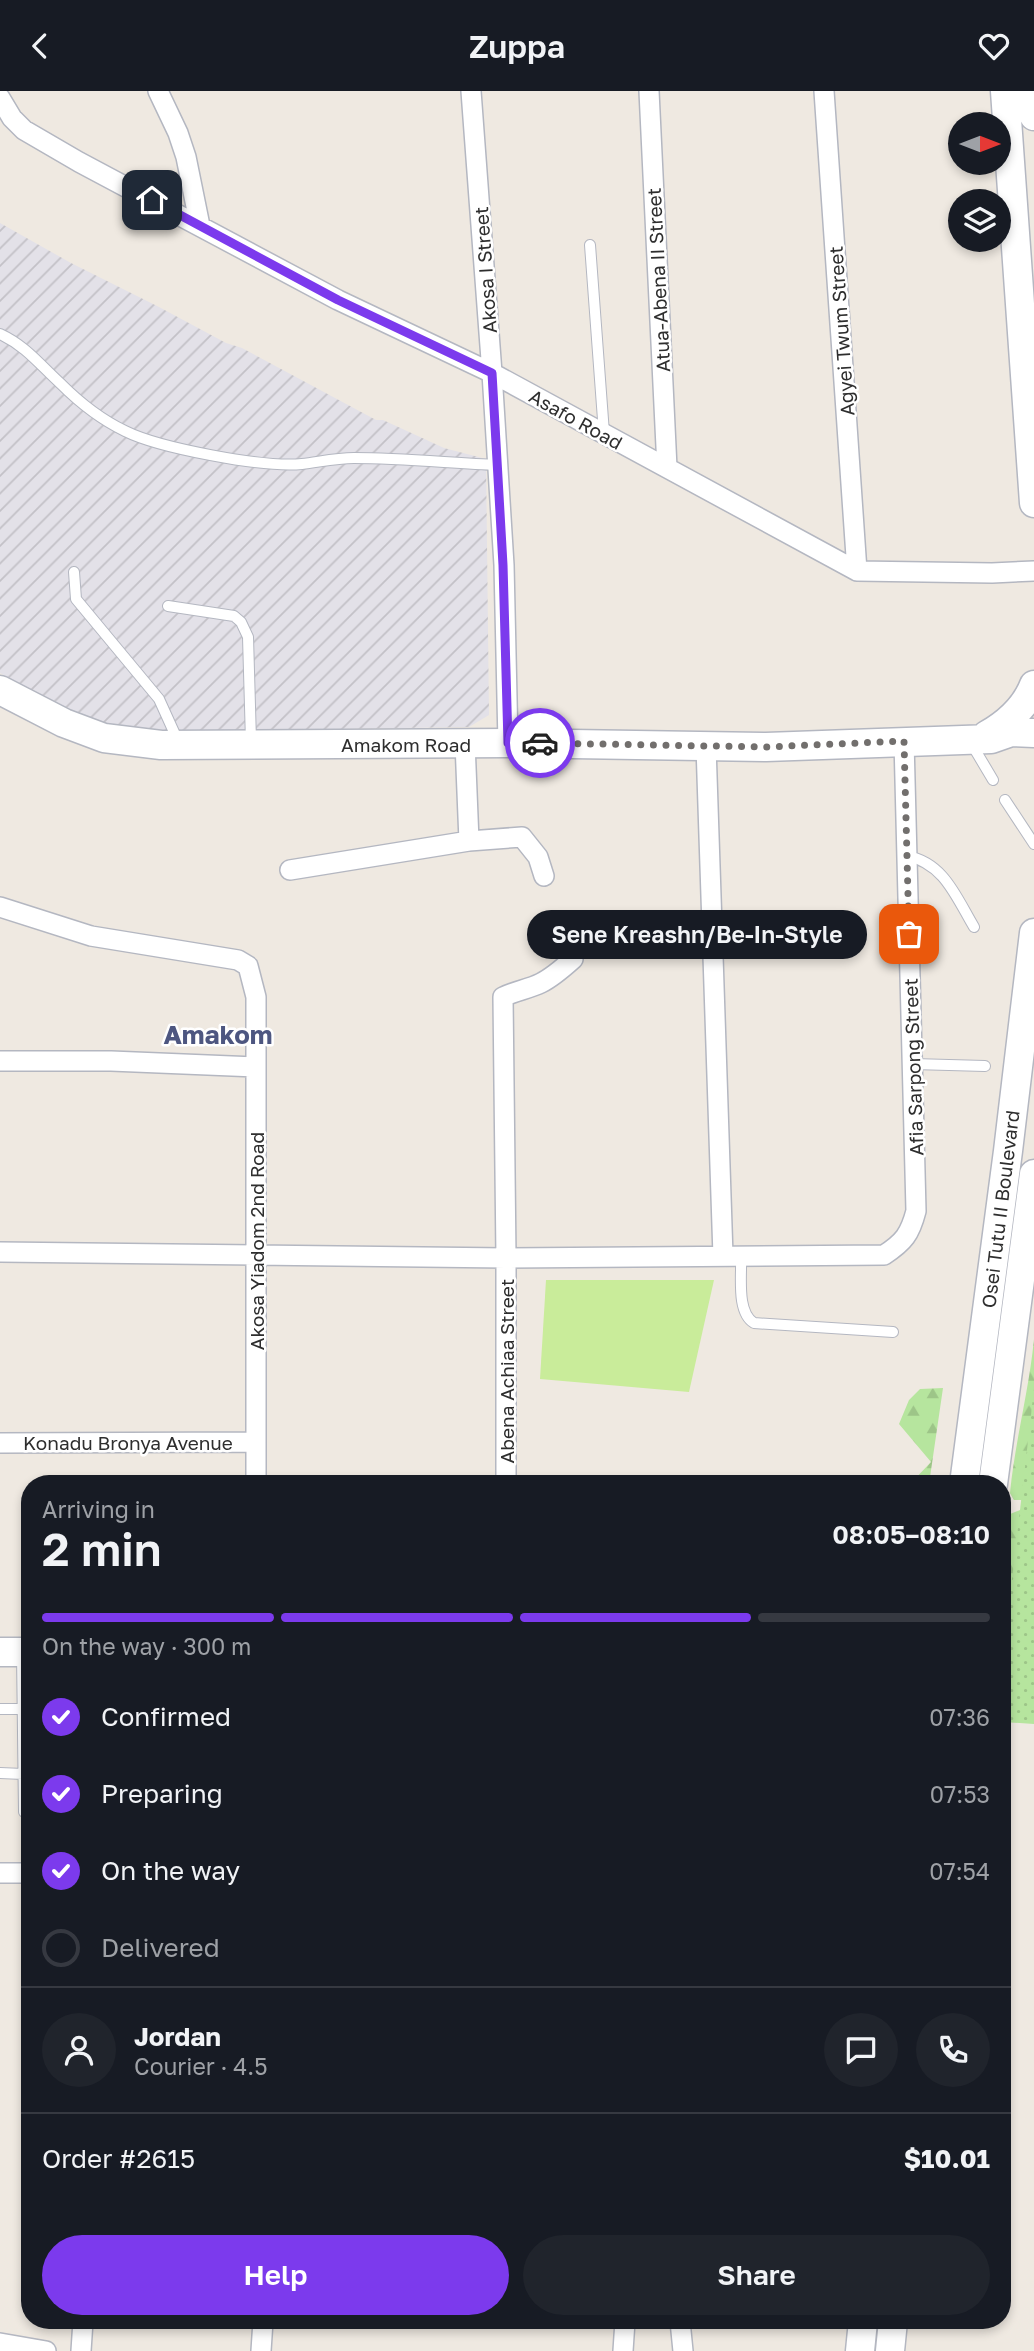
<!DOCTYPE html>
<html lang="en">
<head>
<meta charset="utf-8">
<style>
	:root { --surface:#171b24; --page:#20242c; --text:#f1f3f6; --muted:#9ea1a6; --line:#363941; --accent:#7c3aed }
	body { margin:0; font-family:"Golos Text",sans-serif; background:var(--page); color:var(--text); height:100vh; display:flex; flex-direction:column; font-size:26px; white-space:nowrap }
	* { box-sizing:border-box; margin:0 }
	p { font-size:23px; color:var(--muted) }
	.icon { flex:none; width:38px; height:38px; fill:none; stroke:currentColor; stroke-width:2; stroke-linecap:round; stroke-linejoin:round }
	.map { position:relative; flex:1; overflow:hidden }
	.sheet { position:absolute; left:21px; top:1384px; width:990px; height:854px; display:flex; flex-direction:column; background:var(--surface); border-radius:28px; box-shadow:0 4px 10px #0003 }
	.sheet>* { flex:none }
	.needle { width:46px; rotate:90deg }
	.buttons { position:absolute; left:948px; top:21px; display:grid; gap:14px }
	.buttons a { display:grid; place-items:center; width:63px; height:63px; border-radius:50%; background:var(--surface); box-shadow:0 4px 10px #0003; font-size:35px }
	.pin { position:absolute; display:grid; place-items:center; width:60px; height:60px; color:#fff; margin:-30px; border-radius:14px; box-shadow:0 4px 10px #0006 }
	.courier { position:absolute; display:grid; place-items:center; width:70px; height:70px; margin:-35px; border:5px solid #7c3aed; border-radius:50%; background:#fff; color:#222; box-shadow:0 2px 9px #0007 }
	.bubble { position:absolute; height:49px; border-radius:24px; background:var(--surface); box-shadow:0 4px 10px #0003; font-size:23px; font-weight:600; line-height:49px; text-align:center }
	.head em { font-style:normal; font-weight:600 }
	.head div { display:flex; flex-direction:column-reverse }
	.head { display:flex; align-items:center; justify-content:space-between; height:119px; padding:0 21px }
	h1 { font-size:46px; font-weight:600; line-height:52px }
	.bar { display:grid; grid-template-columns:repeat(4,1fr); gap:10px 7px; align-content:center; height:84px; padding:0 21px }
	.bar i { height:9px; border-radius:5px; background:var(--line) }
	.bar .on { background:var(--accent) }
	.bar p { grid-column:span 4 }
	.line { display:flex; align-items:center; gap:18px; padding:0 21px; border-top:2px solid var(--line) }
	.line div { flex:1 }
	.round { display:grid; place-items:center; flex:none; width:74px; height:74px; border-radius:37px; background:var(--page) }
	ol { padding:0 21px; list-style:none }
	li { display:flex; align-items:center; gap:21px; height:77px }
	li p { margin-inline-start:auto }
	li .icon { padding:7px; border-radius:50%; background:var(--accent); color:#fff; stroke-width:4 }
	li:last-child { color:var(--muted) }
	li i { width:38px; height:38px; border:4px solid var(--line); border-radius:50% }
	.action { display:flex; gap:14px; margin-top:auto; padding:14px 21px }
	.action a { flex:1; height:80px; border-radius:42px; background:var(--accent); color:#fff; font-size:28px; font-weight:600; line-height:80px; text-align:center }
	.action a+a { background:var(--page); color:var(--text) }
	header { display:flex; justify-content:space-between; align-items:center; height:91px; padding:0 21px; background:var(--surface); font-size:32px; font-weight:600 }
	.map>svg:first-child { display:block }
	.industrial { fill:url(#industrial-furrows) }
	.forest { fill:url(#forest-firs) }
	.park { fill:url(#park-dots) }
	.pitch { fill:#c9ec9a }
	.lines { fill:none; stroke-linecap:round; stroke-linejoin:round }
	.lane-casing { stroke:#b4b7c1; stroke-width:12 }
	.street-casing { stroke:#b4b7c1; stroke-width:22 }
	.secondary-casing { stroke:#b4b7c1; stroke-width:31 }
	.lane { stroke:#fff; stroke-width:10 }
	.street { stroke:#fff; stroke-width:19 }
	.secondary { stroke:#fff; stroke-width:28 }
	.done { stroke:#726f6d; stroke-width:7; stroke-dasharray:0 12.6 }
	.route { stroke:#7c3aed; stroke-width:9 }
	.labels { text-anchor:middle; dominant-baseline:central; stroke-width:5; stroke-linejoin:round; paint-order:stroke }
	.street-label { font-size:19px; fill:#2e2e2e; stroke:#fff }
	.district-label { font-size:26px; font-weight:bold; fill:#4d5680; stroke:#fff }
</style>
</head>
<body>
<header><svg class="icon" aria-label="back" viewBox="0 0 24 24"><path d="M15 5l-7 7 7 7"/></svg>Zuppa<svg class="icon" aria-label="heart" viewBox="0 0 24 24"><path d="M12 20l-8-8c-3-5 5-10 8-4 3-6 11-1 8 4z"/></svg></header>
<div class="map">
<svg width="1034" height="2260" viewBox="0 0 1034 2260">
	<defs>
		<pattern id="industrial-furrows" width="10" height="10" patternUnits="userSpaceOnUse" patternTransform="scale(1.75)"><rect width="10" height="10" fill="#e3e1e8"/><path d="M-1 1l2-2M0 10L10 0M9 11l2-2" fill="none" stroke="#c3c1c7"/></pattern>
		<pattern id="forest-firs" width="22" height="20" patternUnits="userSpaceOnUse" patternTransform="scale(1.75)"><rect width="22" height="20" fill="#b6e59e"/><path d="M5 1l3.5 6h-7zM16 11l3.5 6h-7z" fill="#9dc588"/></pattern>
		<pattern id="park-dots" width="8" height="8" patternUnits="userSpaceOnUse" patternTransform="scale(1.75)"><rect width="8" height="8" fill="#b6e59e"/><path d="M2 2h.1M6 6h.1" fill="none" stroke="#9dc588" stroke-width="1.8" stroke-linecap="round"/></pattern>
	</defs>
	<rect width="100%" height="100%" fill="#efe9e1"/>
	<path class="industrial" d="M0,132L71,172L159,216L226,252L242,257L376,329H383L444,357L486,368L489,624L469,636L132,641L56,614L0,582Z"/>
	<path class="forest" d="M1034,1248V1406L1026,1409H1014L1010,1402C1015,1350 1029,1300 1034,1248Z
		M943,1297L929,1393H910L931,1371L899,1333L909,1309L920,1298Z
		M1020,1419L1034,1511V1548L1003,1594V1426Z"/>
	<path class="park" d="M1034,1298V1633L1003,1631V1566Z"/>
	<path class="pitch" d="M546,1189H714L689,1301L540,1288Z"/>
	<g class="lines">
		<defs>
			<path id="lane" d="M590,154L604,342
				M0,243C26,255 40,274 61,293C79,311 102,329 125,340C159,357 264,377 302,373C319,371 336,367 354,367C402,367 450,372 498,374
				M74,481L76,508L159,608L178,650
				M168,515L234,525L241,531L248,546L251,650
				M971,652L993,689
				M1005,709L1034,753
				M907,765C944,772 956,806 974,836
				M913,973L985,975
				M741,1165C742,1184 736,1221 754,1232L893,1241
				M22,1562L24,1721
				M0,1618H27
				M0,1682L23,1683"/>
			<path id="street" d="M158,0L178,42L186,66L200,135
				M471,0L492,282L504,474L508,652
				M649,0L667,377
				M824,0L857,480
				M0,7L12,27L24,39L79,71L338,209L492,282L857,480L992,482L1034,480
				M465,652L469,750
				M706,655L723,1165
				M290,779L469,750L522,746L538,766L544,785
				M0,816L91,845L238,869L248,875L256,906V1393
				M0,970H111L256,976
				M0,1161L506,1167L884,1164C904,1151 910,1143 916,1120L904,650
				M0,1352L256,1351
				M506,1393V1167L503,906C515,900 529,898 541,892C553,886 563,877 573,868L572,838
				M0,1782H30
				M680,2230L683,2260
				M0,2252L46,2260
				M81,2260L83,2230
				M261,2260L263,2230
				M623,2260L625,2230"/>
			<path id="secondary" d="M1005,0L1034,412
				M1032,0L1034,25
				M0,599L64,632L104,647L161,654L508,652L766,656L991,648L1011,641L1034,642
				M987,644C1008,632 1025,617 1034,594
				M964,1393L1008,1060L1034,842
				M993,1393L1034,1083
				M0,1561H30
				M860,2260L863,2230
				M890,2260L893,2230"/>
		</defs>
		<use href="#lane" class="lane-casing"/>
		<use href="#street" class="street-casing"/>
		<use href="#secondary" class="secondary-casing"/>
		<use href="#lane" class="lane"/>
		<use href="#street" class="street"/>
		<use href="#secondary" class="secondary"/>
	</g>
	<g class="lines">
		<path class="done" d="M540,652L766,656L904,650L909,843"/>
		<path class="route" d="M152,109L338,209L492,282L503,474L508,652H540"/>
	</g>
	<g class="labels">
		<g class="street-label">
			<text transform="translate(485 179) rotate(-94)">Akosa I Street</text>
			<text transform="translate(658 189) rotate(-93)">Atua-Abena II Street</text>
			<text transform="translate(841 240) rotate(-94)">Agyei Twum Street</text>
			<text transform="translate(576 328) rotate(29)">Asafo Road</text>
			<text x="406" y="653">Amakom Road</text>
			<text transform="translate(913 976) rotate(-92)">Afia Sarpong Street</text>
			<text transform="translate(1000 1118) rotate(-83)">Osei Tutu II Boulevard</text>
			<text transform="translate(256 1150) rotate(-90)">Akosa Yiadom 2nd Road</text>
			<text transform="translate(506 1280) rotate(-90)">Abena Achiaa Street</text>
			<text x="128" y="1351">Konadu Bronya Avenue</text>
		</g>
		<g class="district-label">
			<text x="218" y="943">Amakom</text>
		</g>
	</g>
</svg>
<div class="buttons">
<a><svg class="needle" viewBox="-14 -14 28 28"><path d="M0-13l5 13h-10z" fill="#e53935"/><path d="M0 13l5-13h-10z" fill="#9ea1a6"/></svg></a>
<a><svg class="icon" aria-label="layers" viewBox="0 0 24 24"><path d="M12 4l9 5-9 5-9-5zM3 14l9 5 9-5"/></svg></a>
</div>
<div class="pin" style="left:909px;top:843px;background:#ea580c"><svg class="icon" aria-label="bag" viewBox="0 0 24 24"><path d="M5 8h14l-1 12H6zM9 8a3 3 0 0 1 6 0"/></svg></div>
<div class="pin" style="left:152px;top:109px;background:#1f2937"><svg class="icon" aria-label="home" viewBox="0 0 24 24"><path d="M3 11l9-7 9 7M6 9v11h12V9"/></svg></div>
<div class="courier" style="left:540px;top:652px"><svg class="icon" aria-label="car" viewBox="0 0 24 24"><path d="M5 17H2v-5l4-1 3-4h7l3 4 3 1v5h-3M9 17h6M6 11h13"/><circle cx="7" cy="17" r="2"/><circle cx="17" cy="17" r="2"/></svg></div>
<div class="bubble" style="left:527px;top:819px;width:340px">Sene Kreashn/Be-In-Style</div>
<section class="sheet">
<div class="head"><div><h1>2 min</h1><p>Arriving in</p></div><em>08:05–08:10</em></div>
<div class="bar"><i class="on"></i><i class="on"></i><i class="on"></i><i></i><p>On the way · 300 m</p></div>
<ol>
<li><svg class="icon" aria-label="check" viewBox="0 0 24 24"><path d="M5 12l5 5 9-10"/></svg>Confirmed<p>07:36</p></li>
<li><svg class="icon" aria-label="check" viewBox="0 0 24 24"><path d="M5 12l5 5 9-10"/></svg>Preparing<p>07:53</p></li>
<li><svg class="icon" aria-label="check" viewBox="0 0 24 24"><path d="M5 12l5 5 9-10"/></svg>On the way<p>07:54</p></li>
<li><i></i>Delivered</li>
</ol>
<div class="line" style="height:126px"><a class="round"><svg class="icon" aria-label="person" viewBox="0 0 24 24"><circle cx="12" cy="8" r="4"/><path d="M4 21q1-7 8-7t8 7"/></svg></a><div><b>Jordan</b><p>Courier · 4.5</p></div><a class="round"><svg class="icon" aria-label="chat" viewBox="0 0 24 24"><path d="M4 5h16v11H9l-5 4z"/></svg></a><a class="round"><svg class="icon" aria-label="phone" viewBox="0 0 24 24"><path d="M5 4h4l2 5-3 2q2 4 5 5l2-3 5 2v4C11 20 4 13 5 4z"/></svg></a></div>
<div class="line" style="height:91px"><div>Order #2615</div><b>$10.01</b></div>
<div class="action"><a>Help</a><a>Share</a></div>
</section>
</div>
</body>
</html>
